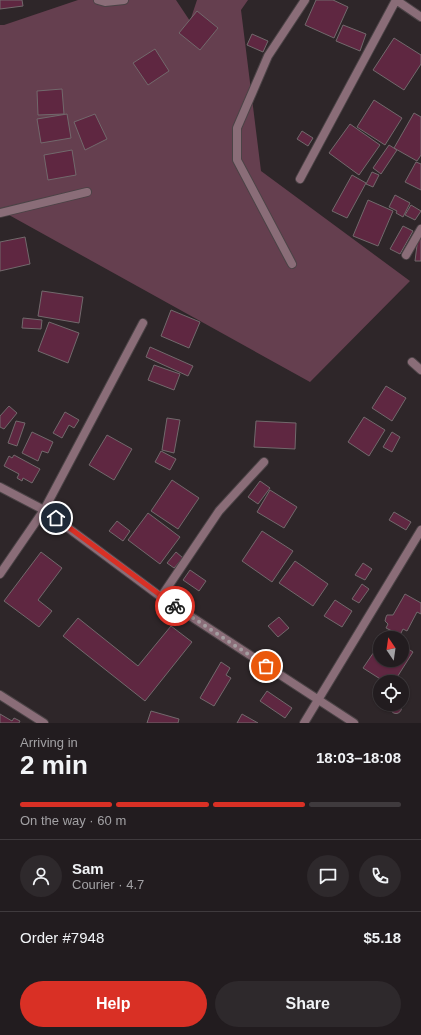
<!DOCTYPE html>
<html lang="en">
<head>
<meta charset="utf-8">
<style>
	:root { --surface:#221c1f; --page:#2e292c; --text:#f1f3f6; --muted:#a2a1a4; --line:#3f3a3d; --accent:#d93025 }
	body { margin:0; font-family:Helvetica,sans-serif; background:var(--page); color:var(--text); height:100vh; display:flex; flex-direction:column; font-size:15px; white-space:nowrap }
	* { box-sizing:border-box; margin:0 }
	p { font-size:13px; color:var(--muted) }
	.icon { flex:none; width:22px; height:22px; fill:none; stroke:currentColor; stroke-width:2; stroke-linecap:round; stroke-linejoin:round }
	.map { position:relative; height:723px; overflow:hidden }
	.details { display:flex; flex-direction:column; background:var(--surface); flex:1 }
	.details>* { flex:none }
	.needle { width:26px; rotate:347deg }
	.buttons { position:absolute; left:373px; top:631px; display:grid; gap:8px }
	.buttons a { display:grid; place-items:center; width:36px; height:36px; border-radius:50%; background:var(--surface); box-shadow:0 1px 3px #0004,0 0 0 1px var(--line); font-size:20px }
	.pin { position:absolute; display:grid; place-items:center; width:34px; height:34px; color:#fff; margin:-17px; border:2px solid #fff; border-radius:50%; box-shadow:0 1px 4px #0007 }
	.courier { position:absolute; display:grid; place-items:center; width:40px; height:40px; margin:-20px; border:3px solid #d93025; border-radius:50%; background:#fff; color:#222; box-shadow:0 1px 5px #0007 }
	.headline em { font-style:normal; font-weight:700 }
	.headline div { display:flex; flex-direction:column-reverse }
	.headline { display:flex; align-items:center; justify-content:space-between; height:68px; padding:0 20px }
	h1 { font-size:26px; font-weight:700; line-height:30px }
	.bar { display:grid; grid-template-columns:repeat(4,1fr); gap:6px 4px; align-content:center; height:48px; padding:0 20px }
	.bar i { height:5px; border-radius:3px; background:var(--line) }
	.bar .selected { background:var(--accent) }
	.bar p { grid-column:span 4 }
	.line { display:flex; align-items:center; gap:10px; padding:0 20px; border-top:1px solid var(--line) }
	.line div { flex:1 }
	.round { display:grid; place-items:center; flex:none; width:42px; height:42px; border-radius:21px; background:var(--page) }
	.cta { display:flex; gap:8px; margin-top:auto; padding:8px 20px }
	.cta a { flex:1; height:46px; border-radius:24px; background:var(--accent); color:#fff; font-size:16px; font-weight:700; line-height:46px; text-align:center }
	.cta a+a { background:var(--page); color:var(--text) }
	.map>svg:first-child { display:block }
	.green { fill:#653f4f }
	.building { fill:#5f2741; stroke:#72696c }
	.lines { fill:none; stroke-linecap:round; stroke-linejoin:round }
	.minor-casing { stroke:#4b4346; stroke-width:10 }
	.minor { stroke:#8a6d78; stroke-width:8 }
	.done { stroke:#a39c9f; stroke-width:4; stroke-dasharray:0 7.2 }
	.route { stroke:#d93025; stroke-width:5 }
</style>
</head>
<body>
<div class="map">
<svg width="421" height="723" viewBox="0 0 421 723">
	<rect width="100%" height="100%" fill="#2e2629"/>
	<path class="green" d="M78,0H176L190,21L197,0H248L241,10L261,171L410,281L310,382L0,210V25H4Z"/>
	<path class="building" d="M0,0H22L23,6L0,9Z
		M316,0H333L348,7L334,38L305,25Z
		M197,11L218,28L200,50L179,33Z
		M343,25L366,34L360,51L336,41Z
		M252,34L268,41L263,52L247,45Z
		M394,38L421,55V64L404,90L373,70Z
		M155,49L169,71L148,85L133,63Z
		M62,89L64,114L38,115L37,91Z
		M374,100L402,118L385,145L357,127Z
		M414,113L421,117V155L417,161L394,148Z
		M67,114L71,138L41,143L37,119Z
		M95,114L107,139L85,150L74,122Z
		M350,124L380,145L359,175L329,153Z
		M302,131L313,138L308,146L297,139Z
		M389,145L397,150L381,174L373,168Z
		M72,150L76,175L48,180L44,155Z
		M416,162L421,164V190L405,182Z
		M372,172L379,175L373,187L366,184Z
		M352,175L366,183L347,218L332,211Z
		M395,195L410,203L403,217L396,213L397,211L389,207Z
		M368,200L393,211L378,246L353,236Z
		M411,205L421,211L415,220L405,215Z
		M403,226L413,231L400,254L390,249Z
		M25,237L30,264L0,271V242Z
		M418,237H421V261H415Z
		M42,291L83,297L79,323L38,316Z
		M171,310L200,322L189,348L161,336Z
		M23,318L42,320L41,329L22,328Z
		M49,322L79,333L68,363L38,351Z
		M150,347L193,366L188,376L146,357Z
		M154,365L180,374L174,390L148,380Z
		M386,386L406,398L392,421L372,408Z
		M9,406L17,413L4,429L0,427V416Z
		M65,412L79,420L74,428L69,425L62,438L53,433Z
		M364,417L385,430L369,456L348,442Z
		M167,418L180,420L174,453L162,450Z
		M16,421L25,423L17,446L8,443Z
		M256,421L296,423L295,449L254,447Z
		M32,432L53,442L48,453L42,451L38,461L22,453Z
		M392,432L400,437L392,452L383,447Z
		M107,435L132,449L114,480L89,465Z
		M161,451L176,459L170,470L155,462Z
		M14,455L40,469L32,483L23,478L22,481L17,478L19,474L4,466L9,456L12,458Z
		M172,480L199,498L178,529L151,511Z
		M260,481L270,488L258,504L248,497Z
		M270,490L297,507L284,528L257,512Z
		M394,512L411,522L406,530L389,520Z
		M148,513L180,537L160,564L128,540Z
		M117,521L130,531L123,541L109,531Z
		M262,531L293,551L272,582L242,561Z
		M41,552L62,568L38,600L52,611L39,627L4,601Z
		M176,552L183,558L174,568L167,563Z
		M295,561L328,584L313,606L279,583Z
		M363,563L372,569L365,580L355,575Z
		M190,570L206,581L199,591L183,580Z
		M362,584L369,589L359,603L352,599Z
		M405,594L421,603V614L417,612L407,631L403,629L400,635L386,628L388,624L385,621L386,617L387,615H393Z
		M335,600L352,611L342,627L324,616Z
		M279,617L289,628L278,637L268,626Z
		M78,618L138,666L171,626L192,642L145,701L63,636Z
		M380,643V660H402V645L413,652L394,682H385L363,668Z
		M221,662L230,668L226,675L231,678L214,706L200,698Z
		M267,691L292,708L285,718L260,701Z
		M390.5 708a5.5 5.5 0 1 1 11 0a5.5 5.5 0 1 1-11 0Z
		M151,711L179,719L178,723H147Z
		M0,714L12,721L14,718L20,721L19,723H0Z
		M242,714L258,723H237Z"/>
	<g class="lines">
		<defs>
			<path id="minor" d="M98,0L105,2L124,0
				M396,0L421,17
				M300,179L396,0
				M0,213L87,192
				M406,255L421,229
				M292,264L237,160V128L268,56L305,0
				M412,362L421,370
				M0,487L44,510L161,597L354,723
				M0,574L44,510L143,323
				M161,597L219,511L264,462
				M0,695L44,723
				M304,723L421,530"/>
		</defs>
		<use href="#minor" class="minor-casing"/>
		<use href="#minor" class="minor"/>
	</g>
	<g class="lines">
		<path class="done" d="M175,606L266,666"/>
		<path class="route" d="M56,518L175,606"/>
	</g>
</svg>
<div class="buttons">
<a><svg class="needle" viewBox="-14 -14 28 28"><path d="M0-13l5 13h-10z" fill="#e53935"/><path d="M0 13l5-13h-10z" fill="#a2a1a4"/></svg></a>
<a><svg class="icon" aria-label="locate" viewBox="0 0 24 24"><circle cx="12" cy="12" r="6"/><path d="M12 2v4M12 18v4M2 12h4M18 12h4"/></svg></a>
</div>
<div class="pin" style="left:266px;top:666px;background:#ea580c"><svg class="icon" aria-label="bag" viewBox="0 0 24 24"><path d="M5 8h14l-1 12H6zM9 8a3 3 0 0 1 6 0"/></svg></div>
<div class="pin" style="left:56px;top:518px;background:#1f2937"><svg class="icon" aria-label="home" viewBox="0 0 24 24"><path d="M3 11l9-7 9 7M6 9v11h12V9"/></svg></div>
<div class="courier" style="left:175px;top:606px"><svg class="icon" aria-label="bike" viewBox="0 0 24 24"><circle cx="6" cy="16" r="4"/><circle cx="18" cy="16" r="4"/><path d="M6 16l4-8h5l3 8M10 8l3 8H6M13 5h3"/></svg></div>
</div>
<section class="details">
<div class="headline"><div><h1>2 min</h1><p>Arriving in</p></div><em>18:03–18:08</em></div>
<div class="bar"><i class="selected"></i><i class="selected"></i><i class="selected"></i><i></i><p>On the way · 60 m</p></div>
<div class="line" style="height:72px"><a class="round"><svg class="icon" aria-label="person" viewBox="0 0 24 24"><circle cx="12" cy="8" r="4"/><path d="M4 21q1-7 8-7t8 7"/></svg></a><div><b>Sam</b><p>Courier · 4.7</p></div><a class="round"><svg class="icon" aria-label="chat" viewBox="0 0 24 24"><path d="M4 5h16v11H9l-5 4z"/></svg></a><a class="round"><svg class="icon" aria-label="phone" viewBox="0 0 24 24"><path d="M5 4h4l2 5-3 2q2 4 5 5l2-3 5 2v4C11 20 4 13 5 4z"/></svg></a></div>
<div class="line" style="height:52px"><div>Order #7948</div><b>$5.18</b></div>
<div class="cta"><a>Help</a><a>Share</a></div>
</section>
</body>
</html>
